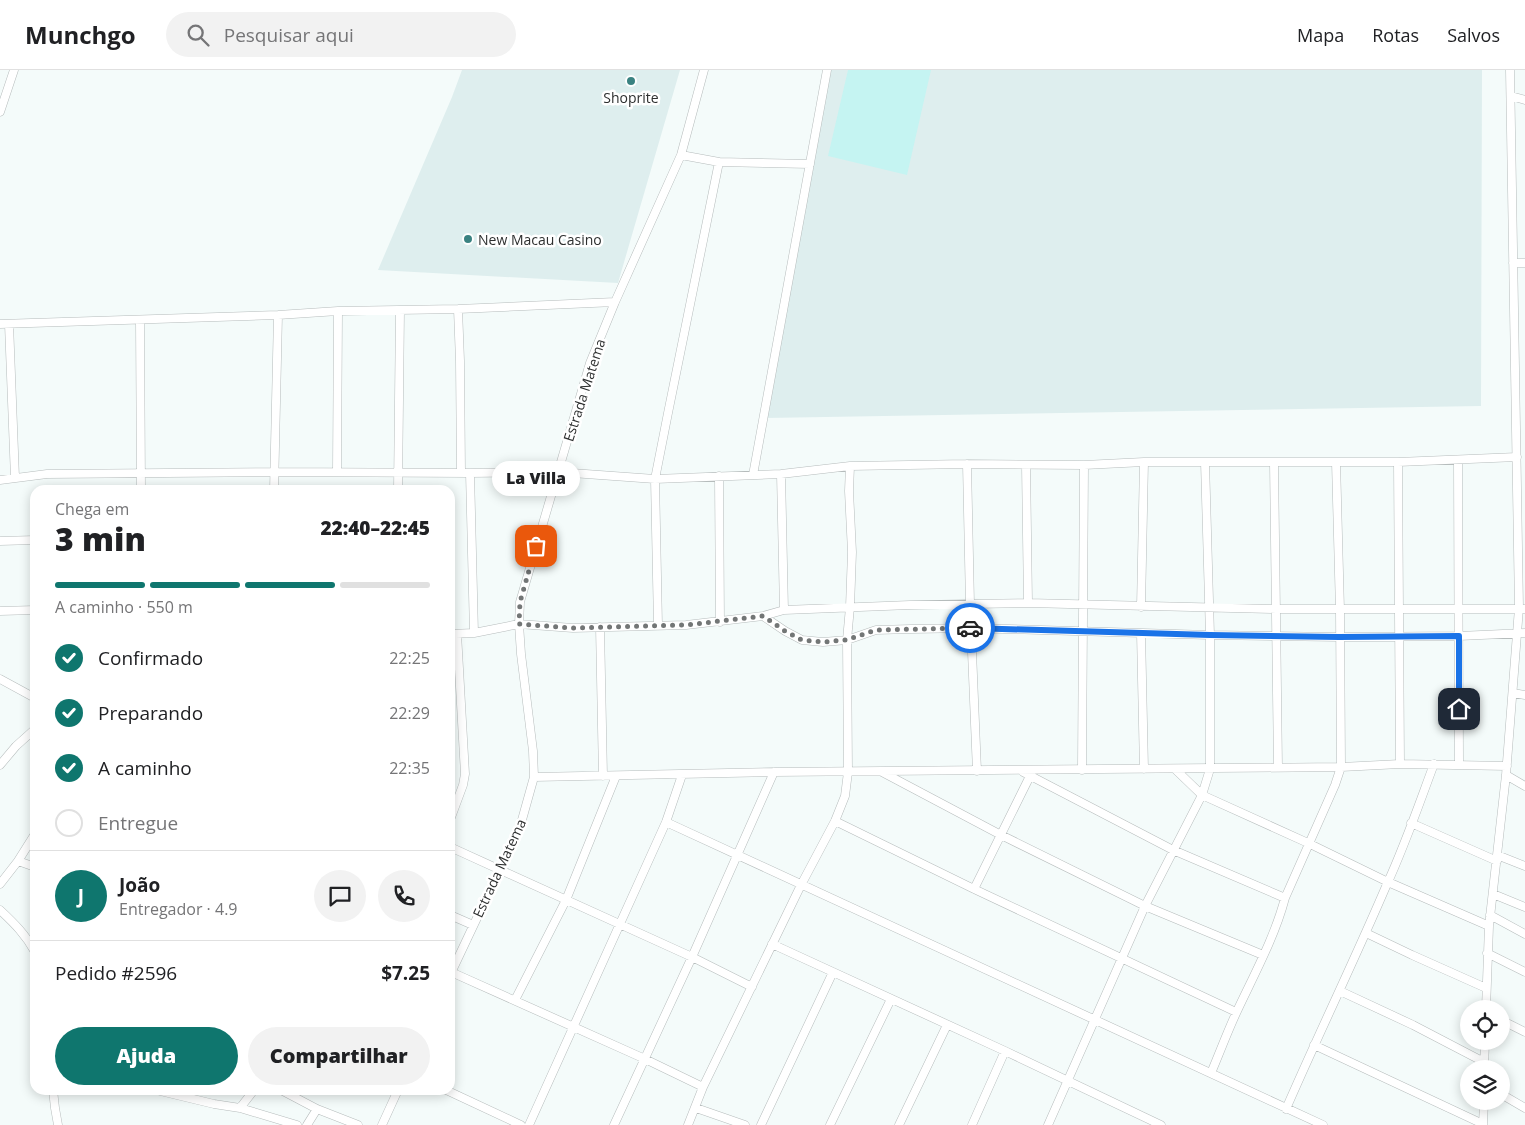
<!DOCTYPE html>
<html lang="pt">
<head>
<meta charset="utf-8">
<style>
	:root { --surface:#fff; --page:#f2f2f2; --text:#202124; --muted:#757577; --line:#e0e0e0; --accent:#0f766e }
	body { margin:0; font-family:"Open Sans",sans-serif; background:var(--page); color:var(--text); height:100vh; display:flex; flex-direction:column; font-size:19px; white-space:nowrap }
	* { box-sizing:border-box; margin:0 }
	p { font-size:16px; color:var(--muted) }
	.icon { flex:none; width:28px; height:28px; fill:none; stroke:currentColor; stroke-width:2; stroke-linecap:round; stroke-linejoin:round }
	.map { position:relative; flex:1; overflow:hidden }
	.details { position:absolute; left:30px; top:415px; width:425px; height:610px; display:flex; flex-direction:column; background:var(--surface); border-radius:15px; box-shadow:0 2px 12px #0003 }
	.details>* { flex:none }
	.buttons { position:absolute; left:1460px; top:930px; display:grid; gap:10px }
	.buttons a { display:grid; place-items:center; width:50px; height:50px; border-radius:50%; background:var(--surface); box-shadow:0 2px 12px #0003; font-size:25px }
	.pin { position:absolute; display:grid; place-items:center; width:42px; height:42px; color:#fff; margin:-21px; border-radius:10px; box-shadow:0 2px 8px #0006 }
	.courier { position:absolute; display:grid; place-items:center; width:50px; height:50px; margin:-25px; border:4px solid #1a73e8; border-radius:50%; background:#fff; color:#222; box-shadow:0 1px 6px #0007 }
	.bubble { position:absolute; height:35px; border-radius:18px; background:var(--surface); box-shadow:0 2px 12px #0003; font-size:16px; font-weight:800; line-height:35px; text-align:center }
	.head em { font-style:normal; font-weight:800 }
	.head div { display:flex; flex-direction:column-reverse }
	.head { display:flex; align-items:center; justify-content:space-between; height:85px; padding:0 25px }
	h1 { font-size:32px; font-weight:800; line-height:38px }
	.bar { display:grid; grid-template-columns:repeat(4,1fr); gap:8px 5px; align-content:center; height:60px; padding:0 25px }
	.bar i { height:6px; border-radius:4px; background:var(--line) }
	.bar .current { background:var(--accent) }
	.bar p { grid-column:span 4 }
	.line { display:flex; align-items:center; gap:12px; padding:0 25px; border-top:1px solid var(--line) }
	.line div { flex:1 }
	.round { display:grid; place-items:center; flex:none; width:52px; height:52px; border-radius:26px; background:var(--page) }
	ol { padding:0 25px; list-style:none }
	li { display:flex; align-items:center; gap:15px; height:55px }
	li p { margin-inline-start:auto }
	li .icon { padding:5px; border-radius:50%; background:var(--accent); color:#fff; stroke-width:4 }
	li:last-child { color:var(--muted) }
	li i { width:28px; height:28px; border:2px solid var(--line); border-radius:50% }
	.primary-button { display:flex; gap:10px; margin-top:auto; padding:10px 25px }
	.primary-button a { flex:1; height:58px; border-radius:30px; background:var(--accent); color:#fff; font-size:20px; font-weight:800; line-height:58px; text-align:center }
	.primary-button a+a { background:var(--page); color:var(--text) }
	header { display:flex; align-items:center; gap:30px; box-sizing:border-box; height:70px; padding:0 25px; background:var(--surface); border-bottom:1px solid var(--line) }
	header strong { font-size:24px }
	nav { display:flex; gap:28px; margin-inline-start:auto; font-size:18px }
	.search { width:350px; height:45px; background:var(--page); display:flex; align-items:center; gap:12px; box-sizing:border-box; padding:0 18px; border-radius:28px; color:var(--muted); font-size:19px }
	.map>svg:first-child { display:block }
	.built { fill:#deeeee }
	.green { fill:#c5f4f2 }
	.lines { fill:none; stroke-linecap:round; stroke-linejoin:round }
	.minor-casing { stroke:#b6bcbc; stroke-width:9 }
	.minor { stroke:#fff; stroke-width:8 }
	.done { stroke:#737676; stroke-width:5; stroke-dasharray:0 9 }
	.route { stroke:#1a73e8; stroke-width:6 }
	.poi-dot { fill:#3a8281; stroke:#fff; stroke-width:2 }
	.labels { text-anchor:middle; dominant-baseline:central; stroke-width:5; stroke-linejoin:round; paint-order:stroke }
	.poi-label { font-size:14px; fill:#2d2f2f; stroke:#fff }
	.street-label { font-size:14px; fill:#2d2f2f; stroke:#fff }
</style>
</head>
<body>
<header>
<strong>Munchgo</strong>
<div class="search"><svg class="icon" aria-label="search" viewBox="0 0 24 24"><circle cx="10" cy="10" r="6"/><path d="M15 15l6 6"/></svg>Pesquisar aqui</div>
<nav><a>Mapa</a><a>Rotas</a><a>Salvos</a></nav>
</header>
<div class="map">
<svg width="1525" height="1055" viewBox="0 0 1525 1055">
	<rect width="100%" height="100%" fill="#f4fbfa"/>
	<path class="built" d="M462,0H680L618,213L378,200L452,27Z
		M831,0H1482L1481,336L766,348Z"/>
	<path class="green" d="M848,0H931L907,105L828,86Z"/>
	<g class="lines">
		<defs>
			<path id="minor" d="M1511,26L1525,30
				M0,42L14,0
				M719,92L810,94
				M1513,193H1525
				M458,239L460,291L461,403
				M140,250L141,420
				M0,254L278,245L338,241L458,239L615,232
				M9,254L15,408
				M1458,390L1459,694
				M1398,392L1400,694
				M1274,393L1278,697
				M967,394L970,534L977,701
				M1026,395L1028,533
				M337,402L338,241
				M470,403L474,563
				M781,404L784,540
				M753,405L827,0
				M719,406L720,552
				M0,410L47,404L275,402L470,403L558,402L655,409L781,404L850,396L967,394L1084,395L1144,392H1398L1517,387
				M274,420L278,245
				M398,420L400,240
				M0,471L35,470
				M1141,537L1144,392
				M0,541L35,540
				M763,546L785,561L802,570L823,572L847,570L876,560L911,559L971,558L1210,565L1339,567L1459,566L1525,563
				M658,555L655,409L668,343L719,92L681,85
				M600,557L603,706
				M1141,563L1144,699
				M450,564L474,563L519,554L573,558L686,555L763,546L784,540L910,535L1028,533L1276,539H1525
				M0,609L35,628
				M1513,623L1525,625
				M0,695L16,676L35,659
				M1175,699L1202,725L1308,773L1388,812L1489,856
				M1082,700L1084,395
				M882,702L1001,765L1145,836L1263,885
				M1023,702L1173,780L1285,828
				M1506,705L1525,716
				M534,707L774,702L1341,697L1400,694L1507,696
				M450,750L463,715L465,704L457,564
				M835,751L974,819L1236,942
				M666,752L1323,1055
				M1411,753L1497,791
				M450,777L692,887L752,917
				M1497,785L1525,796
				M18,791L35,797
				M0,814L18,791L35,764
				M974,819L1030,706
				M1493,824L1525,837
				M0,840C14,853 26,865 35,882
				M450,845L473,855
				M1490,845L1525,864
				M1366,863L1412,885L1486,918
				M772,874L1005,981L1161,1055
				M1487,883L1525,902
				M451,902L645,989L703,1017
				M450,905L520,757L534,707L533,681L521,584L519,554L520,532L590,293L615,232L681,85L704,0
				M1340,921L1413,955L1484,992
				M515,930L566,830L616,706
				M1486,939L1489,856L1506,705L1519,538L1510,0
				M1501,950L1525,962
				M1314,975L1483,1054
				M1484,999L1485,971
				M1211,1003C1220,982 1228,960 1238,939C1255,903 1275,866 1285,828L1335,715L1341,697L1340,540L1336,392
				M53,1020L55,1038L58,1055
				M156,1020L214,1034L240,1038L297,1055
				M281,1020L317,1039L358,1055
				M446,1020L521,1055
				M1501,1024L1525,1038
				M240,1038L254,1020
				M696,1038L745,1055
				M1286,1039C1319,963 1355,889 1387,814C1405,775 1419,734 1434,694
				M307,1055L317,1039
				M382,1055L398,1020
				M529,1055L666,752L682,705
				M614,1055L692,887L774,702
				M688,1055L703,1017L801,815L835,751L845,726L848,702L847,570L850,537L852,482L849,421L850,396
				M761,1055L833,902
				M830,1055L891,929
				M899,1055L947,955
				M972,1055L1005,981
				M1048,1055L1145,836L1202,725L1210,699V565L1205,392
				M1483,1055L1484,1031"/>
		</defs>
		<use href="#minor" class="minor-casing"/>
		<use href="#minor" class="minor"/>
	</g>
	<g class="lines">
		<path class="done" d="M536,476L520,532L519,554L573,558L686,555L763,546L785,561L802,570L823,572L846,570L876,560L970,558"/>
		<path class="route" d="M970,558L1210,565L1339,567L1459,566V639"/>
	</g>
	<g class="poi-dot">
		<circle cx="631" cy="11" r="5"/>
		<circle cx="468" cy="169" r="5"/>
	</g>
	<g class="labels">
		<g class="poi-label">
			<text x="631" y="27">Shoprite</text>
			<text x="478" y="169" text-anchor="start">New Macau Casino</text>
		</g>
		<g class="street-label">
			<text transform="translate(584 320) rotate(-72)">Estrada Matema</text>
			<text transform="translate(499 798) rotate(-65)">Estrada Matema</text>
		</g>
	</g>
</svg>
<div class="buttons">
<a><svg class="icon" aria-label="locate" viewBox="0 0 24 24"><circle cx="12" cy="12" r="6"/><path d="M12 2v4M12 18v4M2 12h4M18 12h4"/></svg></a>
<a><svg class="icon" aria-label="layers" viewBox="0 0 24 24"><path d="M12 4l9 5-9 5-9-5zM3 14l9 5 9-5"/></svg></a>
</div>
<div class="pin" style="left:536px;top:476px;background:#ea580c"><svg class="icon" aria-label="bag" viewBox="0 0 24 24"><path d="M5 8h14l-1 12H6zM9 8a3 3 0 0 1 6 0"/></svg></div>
<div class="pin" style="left:1459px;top:639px;background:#1f2937"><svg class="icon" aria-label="home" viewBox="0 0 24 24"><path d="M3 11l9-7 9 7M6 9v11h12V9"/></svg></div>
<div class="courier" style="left:970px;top:558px"><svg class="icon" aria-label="car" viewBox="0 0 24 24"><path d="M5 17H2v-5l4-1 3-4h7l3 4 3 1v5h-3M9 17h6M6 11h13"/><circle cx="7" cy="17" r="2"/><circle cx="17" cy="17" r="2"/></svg></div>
<div class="bubble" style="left:492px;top:391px;width:88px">La Villa</div>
<section class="details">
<div class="head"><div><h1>3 min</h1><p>Chega em</p></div><em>22:40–22:45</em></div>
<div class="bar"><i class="current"></i><i class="current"></i><i class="current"></i><i></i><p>A caminho · 550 m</p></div>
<ol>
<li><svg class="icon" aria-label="check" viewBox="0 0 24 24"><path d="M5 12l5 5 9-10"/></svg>Confirmado<p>22:25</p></li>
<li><svg class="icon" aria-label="check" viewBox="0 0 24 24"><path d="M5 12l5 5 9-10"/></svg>Preparando<p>22:29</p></li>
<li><svg class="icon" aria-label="check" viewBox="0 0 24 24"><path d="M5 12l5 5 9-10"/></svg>A caminho<p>22:35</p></li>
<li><i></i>Entregue</li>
</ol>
<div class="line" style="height:90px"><b class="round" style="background:var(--accent);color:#fff">J</b><div><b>João</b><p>Entregador · 4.9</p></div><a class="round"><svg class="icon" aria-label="chat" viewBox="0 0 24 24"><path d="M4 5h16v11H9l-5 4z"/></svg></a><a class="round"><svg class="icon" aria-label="phone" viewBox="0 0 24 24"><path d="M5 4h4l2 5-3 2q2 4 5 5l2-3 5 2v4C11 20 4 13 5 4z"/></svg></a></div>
<div class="line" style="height:65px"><div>Pedido #2596</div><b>$7.25</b></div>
<div class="primary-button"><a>Ajuda</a><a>Compartilhar</a></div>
</section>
</div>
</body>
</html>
